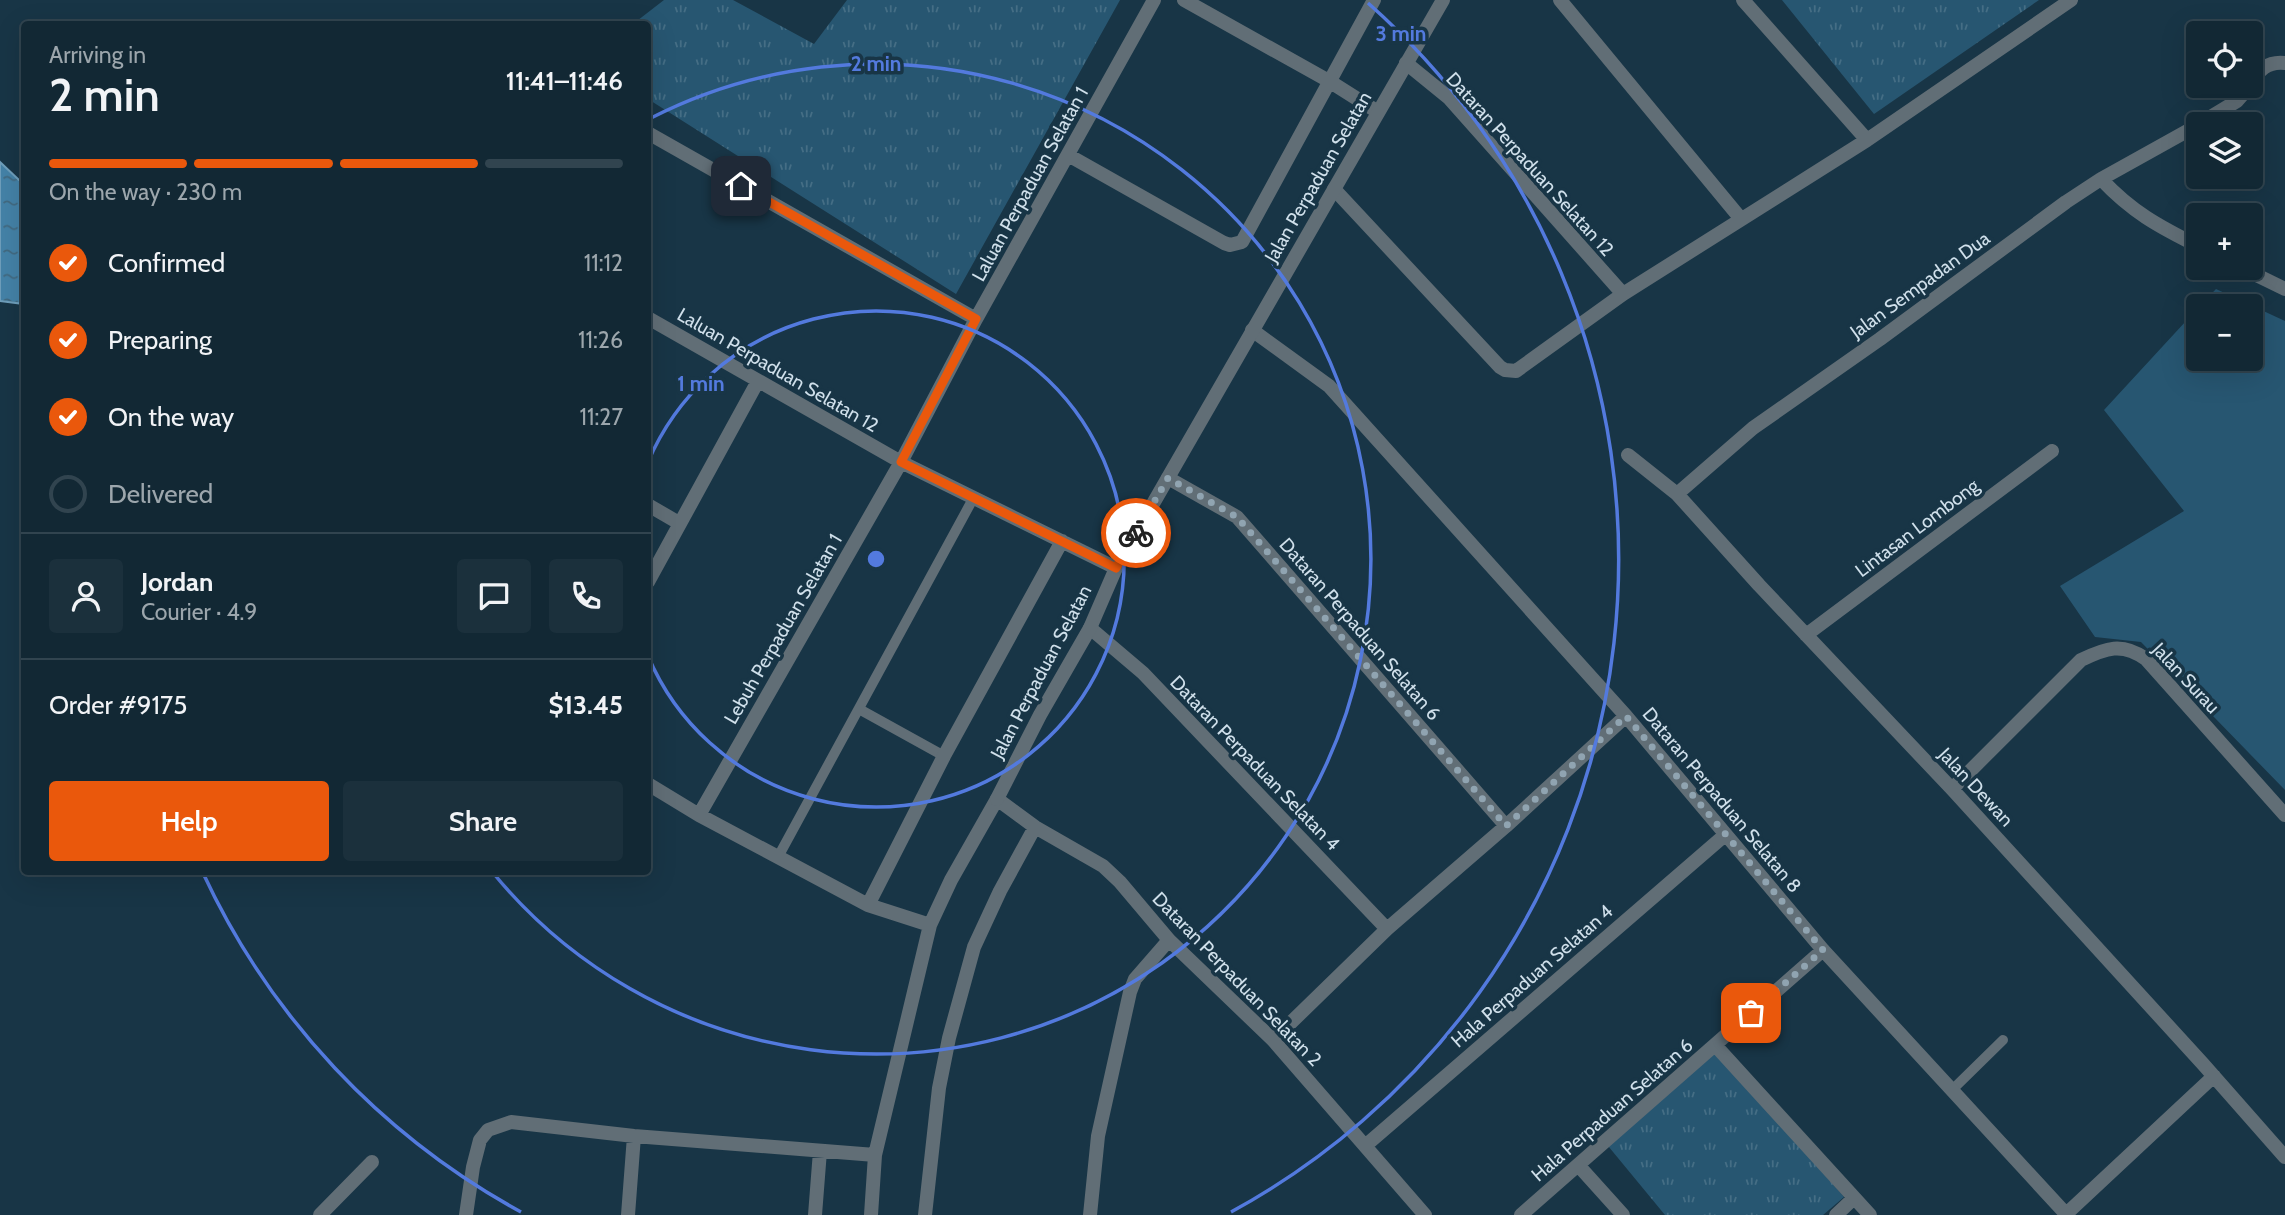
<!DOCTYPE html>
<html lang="en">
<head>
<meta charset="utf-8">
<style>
	:root { --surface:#122834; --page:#1b303c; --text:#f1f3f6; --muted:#9ca6ac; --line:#31444f; --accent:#ea580c }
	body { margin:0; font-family:Cabin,sans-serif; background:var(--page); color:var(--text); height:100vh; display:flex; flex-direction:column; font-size:26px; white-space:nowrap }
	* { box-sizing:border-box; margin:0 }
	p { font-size:23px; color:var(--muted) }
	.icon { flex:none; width:38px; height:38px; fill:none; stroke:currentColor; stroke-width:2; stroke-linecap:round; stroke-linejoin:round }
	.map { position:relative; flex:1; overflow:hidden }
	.details { position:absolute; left:21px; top:21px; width:630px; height:854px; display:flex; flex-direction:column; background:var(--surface); border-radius:7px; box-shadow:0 7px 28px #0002,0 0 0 2px var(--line) }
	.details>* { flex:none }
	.controls { position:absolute; left:2186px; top:21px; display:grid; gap:14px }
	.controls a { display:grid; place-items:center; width:77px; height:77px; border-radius:7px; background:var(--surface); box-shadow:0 7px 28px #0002,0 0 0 2px var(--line); font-size:35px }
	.pin { position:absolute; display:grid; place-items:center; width:60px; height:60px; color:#fff; margin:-30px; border-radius:14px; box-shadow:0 4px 10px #0006 }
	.courier { position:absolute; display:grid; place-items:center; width:70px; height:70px; margin:-35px; border:5px solid #ea580c; border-radius:50%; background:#fff; color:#222; box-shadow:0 2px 9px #0007 }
	.overview em { font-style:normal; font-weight:600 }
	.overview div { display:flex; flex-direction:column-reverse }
	.overview { display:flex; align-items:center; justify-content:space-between; height:119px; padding:0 28px }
	h1 { font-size:46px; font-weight:600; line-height:52px }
	.bar { display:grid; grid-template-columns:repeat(4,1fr); gap:10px 7px; align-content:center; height:84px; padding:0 28px }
	.bar i { height:9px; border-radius:5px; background:var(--line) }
	.bar .active { background:var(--accent) }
	.bar p { grid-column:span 4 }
	.line { display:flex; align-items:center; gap:18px; padding:0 28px; border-top:2px solid var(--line) }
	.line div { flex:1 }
	.round { display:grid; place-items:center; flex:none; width:74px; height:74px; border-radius:7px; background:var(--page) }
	ol { padding:0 28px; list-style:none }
	li { display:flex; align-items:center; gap:21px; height:77px }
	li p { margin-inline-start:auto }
	li .icon { padding:7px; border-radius:50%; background:var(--accent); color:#fff; stroke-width:4 }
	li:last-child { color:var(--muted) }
	li i { width:38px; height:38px; border:4px solid var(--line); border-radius:50% }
	.button { display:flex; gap:14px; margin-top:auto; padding:14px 28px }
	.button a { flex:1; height:80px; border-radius:7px; background:var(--accent); color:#fff; font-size:28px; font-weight:600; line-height:80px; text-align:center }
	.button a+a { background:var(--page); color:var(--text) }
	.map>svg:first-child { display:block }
	.grass { fill:#275671 }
	.park { fill:url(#park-tufts) }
	.water { fill:url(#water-ripples); stroke:#6e9ebb; stroke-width:2 }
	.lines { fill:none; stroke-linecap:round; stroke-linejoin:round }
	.service { stroke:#616e76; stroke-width:10 }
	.minor { stroke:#616e76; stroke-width:14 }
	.tertiary { stroke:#616e76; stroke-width:14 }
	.done { stroke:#90a4b1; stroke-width:7; stroke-dasharray:0 12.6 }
	.route { stroke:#ea580c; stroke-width:9 }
	.ring { fill:none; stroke:#537ade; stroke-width:3.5 }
	.labels { text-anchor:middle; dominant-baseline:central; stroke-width:7; stroke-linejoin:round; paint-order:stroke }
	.street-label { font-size:19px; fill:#d0e0eb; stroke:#183546 }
	.centre { fill:#537ade; stroke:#183546; stroke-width:3.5 }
	.ring-label { font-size:21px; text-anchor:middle; font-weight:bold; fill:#537ade; stroke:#183546; stroke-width:7; stroke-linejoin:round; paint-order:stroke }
</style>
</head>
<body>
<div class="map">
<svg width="2285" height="1215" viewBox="0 0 2285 1215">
	<defs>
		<pattern id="park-tufts" width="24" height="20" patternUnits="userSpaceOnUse" patternTransform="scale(1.75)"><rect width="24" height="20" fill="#275671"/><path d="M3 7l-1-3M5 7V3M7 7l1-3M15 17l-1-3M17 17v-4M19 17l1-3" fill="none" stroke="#456e85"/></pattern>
		<pattern id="water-ripples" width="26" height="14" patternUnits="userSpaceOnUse" patternTransform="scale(1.75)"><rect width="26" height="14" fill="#4482a7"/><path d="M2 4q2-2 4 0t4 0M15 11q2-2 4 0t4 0" fill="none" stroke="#426980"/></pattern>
	</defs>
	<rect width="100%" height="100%" fill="#183546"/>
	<path class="grass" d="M2216,289L2285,321V790L2141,642L2095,637L2060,586L2184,511L2104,410L2198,308V359H2250V306H2200Z"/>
	<path class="park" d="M664,0H733L814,44L847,0H1120L956,294L648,99V24H633Z
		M1782,0H2039L1874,114Z
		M1716,1050L1844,1197L1823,1215H1665L1604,1141Z"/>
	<path class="water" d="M0,162L19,180H24V304L0,301Z"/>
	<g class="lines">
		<path class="service" d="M859,709L944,756
			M778,857L974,497
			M1952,1090L2003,1040"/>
		<path class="minor" d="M1184,0L1329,81L1378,112
			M1560,0L1741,219
			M1743,0L1867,140
			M1406,63L1449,98L1623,294
			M2250,85C2259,70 2267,61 2285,63
			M2199,124L2237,101L2250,86
			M648,133L976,319
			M1068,155L1224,243L1230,245L1242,242L1374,0
			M2101,179C2132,212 2158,226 2198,246
			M1334,189L1500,367L1505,370L1516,371L1623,294L1867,140L2071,0
			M2242,268L2285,289
			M648,318L901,462L1116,568
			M1252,330L1329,386L1626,716L1823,950L2066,1214
			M1628,455L1677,494L1759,585L1952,789L2203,1064L2285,1157
			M1168,478L1237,517L1506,826
			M1677,494L1753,428L1880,339L2066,202L2101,179L2198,125
			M648,505L679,523
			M648,582L758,381
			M1090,628L1143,673L1387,929
			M1806,635L2052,451
			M648,784L699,815L868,905L930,925
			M1952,789L2081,660C2106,648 2122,642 2146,659L2285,815
			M699,815L901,462L976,319L1154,0
			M868,905L944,756L1062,541
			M1273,1040L1387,929L1506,826L1626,716
			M1715,1045L1870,1215
			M1365,1146L1725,835
			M1578,1165L1623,1215
			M320,1215L372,1162
			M466,1215L473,1167L480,1140L488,1130L511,1122L634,1136L875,1155
			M628,1215L634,1136
			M815,1215L820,1151
			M871,1215L875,1155L930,925L951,880L997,799L1035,827L1103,866L1120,882L1169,940L1273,1040L1425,1215
			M925,1215L939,1088L949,1038L974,947L1000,891L1035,827
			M1090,1215L1098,1136L1130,992L1135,979L1169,940
			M1521,1215L1823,950
			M1836,1215L1854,1198
			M2065,1215L2214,1076"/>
		<path class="tertiary" d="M997,799L1040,715L1090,628L1116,568L1443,0"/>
	</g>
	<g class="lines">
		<path class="done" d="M1136,533L1168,478L1237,517L1506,826L1626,716L1823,950L1751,1013"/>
		<path class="route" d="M741,186L976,319L901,462L1116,568L1136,533"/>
	</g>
	<g class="ring">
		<path d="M648 462A248 248 0 1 1 648 656"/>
		<path d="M651 118A495 495 0 1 1 494 874"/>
		<path d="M521 1212A743 743 0 0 1 203 873M1368 3A743 743 0 0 1 1231 1212"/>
	</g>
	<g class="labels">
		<g class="street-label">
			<text transform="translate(1530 164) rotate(48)">Dataran Perpaduan Selatan 12</text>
			<text transform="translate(1318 177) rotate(-60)">Jalan Perpaduan Selatan</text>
			<text transform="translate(1030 184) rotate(-61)">Laluan Perpaduan Selatan 1</text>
			<text transform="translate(1920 285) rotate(-36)">Jalan Sempadan Dua</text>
			<text transform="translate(778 370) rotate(30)">Laluan Perpaduan Selatan 12</text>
			<text transform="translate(1917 528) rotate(-37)">Lintasan Lombong</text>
			<text transform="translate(783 629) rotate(-60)">Lebuh Perpaduan Selatan 1</text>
			<text transform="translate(1360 629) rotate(49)">Dataran Perpaduan Selatan 6</text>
			<text transform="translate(1041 672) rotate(-62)">Jalan Perpaduan Selatan</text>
			<text transform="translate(2186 678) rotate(47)">Jalan Surau</text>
			<text transform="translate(1255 763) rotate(46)">Dataran Perpaduan Selatan 4</text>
			<text transform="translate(1976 787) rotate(47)">Jalan Dewan</text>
			<text transform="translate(1722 800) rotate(50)">Dataran Perpaduan Selatan 8</text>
			<text transform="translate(1532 976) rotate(-41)">Hala Perpaduan Selatan 4</text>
			<text transform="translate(1237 979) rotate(46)">Dataran Perpaduan Selatan 2</text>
			<text transform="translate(1612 1110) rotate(-41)">Hala Perpaduan Selatan 6</text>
		</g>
	</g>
	<circle cx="876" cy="559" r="10" class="centre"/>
	<g class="ring-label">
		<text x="1401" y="41">3 min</text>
		<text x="876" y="71">2 min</text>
		<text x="701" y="391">1 min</text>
	</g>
</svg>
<div class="controls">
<a><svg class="icon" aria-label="locate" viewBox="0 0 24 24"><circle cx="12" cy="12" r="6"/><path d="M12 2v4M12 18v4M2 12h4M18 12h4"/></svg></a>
<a><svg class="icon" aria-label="layers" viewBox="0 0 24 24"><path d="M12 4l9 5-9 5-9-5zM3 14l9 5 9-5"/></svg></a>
<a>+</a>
<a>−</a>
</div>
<div class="pin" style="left:1751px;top:1013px;background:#ea580c"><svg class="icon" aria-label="bag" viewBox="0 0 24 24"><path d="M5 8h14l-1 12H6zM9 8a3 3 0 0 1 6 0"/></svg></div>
<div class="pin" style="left:741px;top:186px;background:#1f2937"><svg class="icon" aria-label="home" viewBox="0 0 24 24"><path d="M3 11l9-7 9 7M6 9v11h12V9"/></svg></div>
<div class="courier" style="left:1136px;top:533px"><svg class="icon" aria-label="bike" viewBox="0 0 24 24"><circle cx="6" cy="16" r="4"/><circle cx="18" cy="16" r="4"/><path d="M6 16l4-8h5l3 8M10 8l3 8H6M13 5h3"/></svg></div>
<section class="details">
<div class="overview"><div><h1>2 min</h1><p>Arriving in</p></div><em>11:41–11:46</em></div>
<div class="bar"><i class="active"></i><i class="active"></i><i class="active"></i><i></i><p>On the way · 230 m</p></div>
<ol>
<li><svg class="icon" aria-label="check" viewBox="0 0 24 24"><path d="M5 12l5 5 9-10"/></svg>Confirmed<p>11:12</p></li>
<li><svg class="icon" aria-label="check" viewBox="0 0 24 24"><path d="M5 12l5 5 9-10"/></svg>Preparing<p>11:26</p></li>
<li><svg class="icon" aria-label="check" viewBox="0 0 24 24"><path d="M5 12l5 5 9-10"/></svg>On the way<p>11:27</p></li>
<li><i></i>Delivered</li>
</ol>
<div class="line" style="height:126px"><a class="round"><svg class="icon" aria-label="person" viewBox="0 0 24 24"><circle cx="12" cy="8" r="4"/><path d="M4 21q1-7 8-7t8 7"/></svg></a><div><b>Jordan</b><p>Courier · 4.9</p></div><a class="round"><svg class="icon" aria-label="chat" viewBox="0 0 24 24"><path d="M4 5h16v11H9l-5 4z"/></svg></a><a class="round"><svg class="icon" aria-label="phone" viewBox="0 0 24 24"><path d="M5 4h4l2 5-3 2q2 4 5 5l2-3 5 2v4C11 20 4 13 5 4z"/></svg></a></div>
<div class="line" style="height:91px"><div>Order #9175</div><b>$13.45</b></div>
<div class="button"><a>Help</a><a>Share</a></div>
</section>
</div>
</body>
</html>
